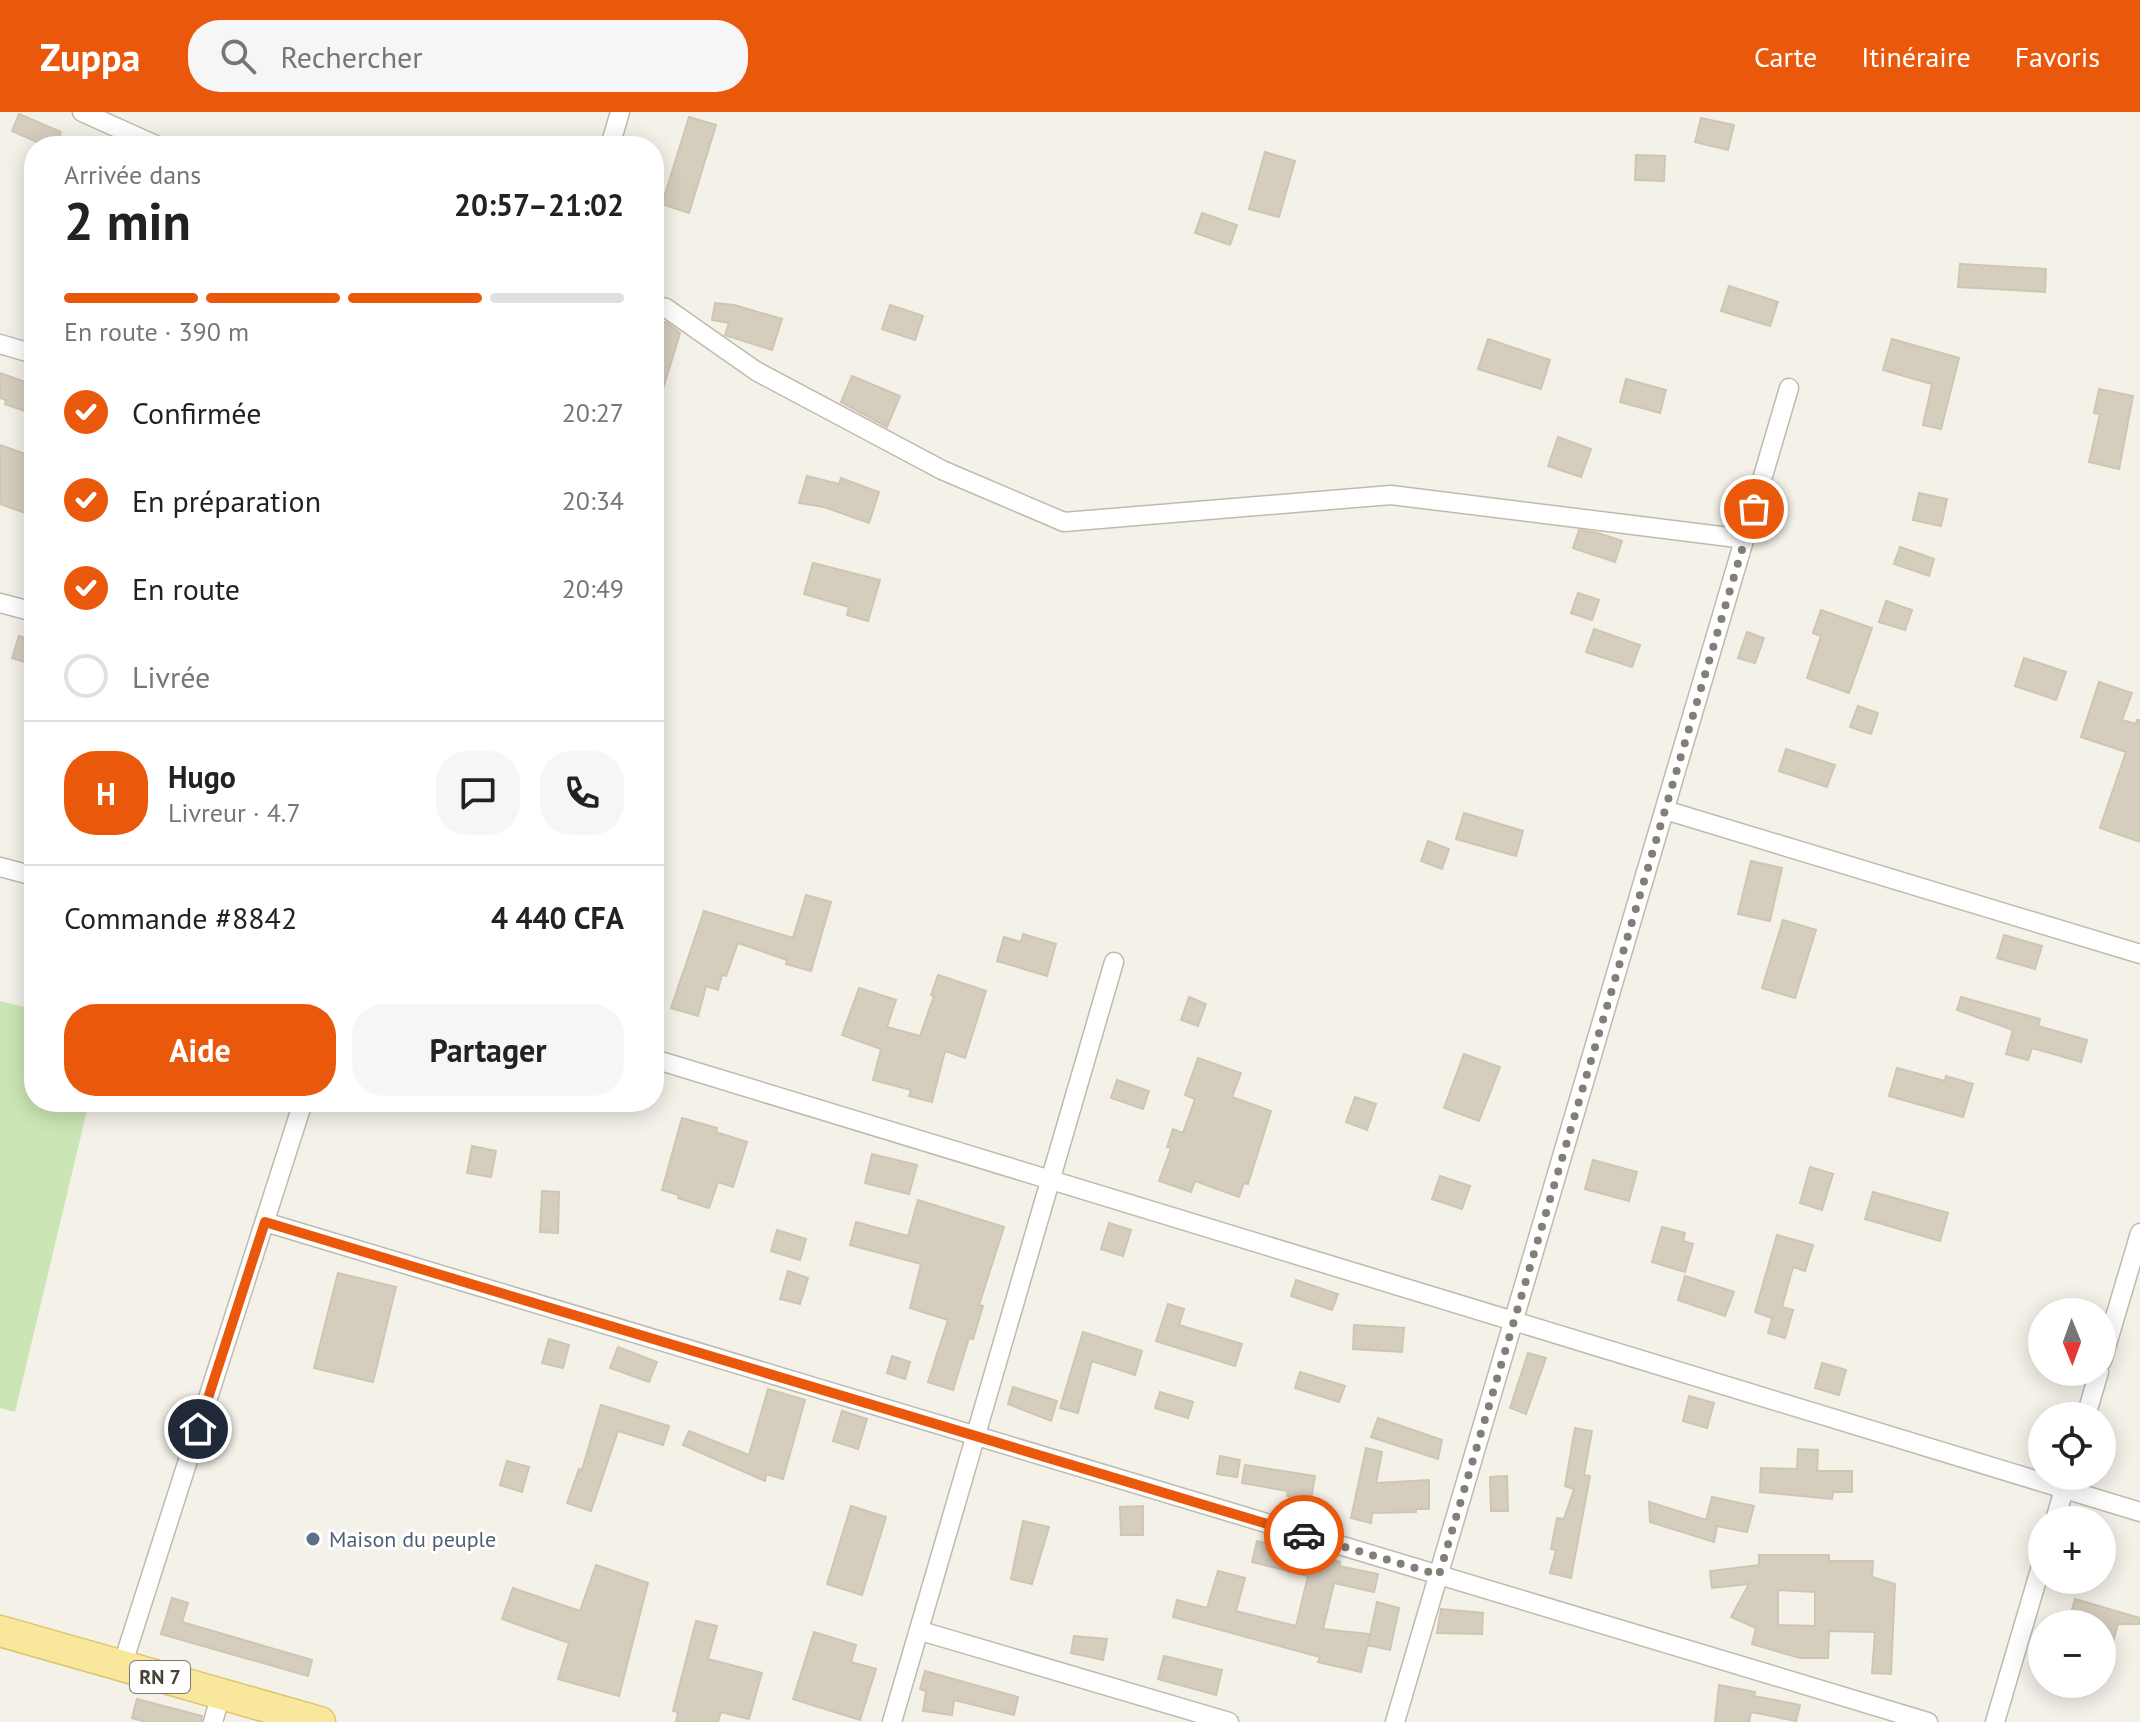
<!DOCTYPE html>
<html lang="fr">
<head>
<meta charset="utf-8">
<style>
	:root { --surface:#fff; --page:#f6f6f6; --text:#222; --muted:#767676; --line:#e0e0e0; --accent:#ea580c }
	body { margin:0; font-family:"PT Sans",sans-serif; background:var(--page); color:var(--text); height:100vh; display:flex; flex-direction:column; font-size:30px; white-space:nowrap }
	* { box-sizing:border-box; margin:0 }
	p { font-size:26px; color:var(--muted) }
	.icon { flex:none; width:44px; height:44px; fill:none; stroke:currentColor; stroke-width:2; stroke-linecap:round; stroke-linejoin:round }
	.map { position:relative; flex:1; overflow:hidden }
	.side { position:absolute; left:24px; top:24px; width:640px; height:976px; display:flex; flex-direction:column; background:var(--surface); border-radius:32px; box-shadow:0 4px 20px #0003 }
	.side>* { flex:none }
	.needle { width:52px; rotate:179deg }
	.fabs { position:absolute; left:2028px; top:1186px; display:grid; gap:16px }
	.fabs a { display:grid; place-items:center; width:88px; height:88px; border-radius:50%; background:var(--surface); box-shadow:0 4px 20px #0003; font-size:40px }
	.pin { position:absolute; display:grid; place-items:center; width:68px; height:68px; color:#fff; margin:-34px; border:4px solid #fff; border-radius:50%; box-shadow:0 2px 8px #0007 }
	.courier { position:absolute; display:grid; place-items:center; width:80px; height:80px; margin:-40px; border:6px solid #ea580c; border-radius:50%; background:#fff; color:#222; box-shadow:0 2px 10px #0007 }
	.head em { font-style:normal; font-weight:600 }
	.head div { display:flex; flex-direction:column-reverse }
	.head { display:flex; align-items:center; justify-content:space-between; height:136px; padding:0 40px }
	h1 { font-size:52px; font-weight:600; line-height:60px }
	.bar { display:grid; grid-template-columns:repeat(4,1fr); gap:12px 8px; align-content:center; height:96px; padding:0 40px }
	.bar i { height:10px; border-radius:6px; background:var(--line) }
	.bar .on { background:var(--accent) }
	.bar p { grid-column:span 4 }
	.line { display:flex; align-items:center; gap:20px; padding:0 40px; border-top:2px solid var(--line) }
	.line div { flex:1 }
	.round { display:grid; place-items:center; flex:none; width:84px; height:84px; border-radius:32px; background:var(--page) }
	ol { padding:0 40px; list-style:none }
	li { display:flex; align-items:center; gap:24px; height:88px }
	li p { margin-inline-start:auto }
	li .icon { padding:8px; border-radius:50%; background:var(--accent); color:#fff; stroke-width:4 }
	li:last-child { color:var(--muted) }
	li i { width:44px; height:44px; border:4px solid var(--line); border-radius:50% }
	.button { display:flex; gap:16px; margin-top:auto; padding:16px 40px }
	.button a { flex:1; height:92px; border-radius:32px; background:var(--accent); color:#fff; font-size:32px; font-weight:600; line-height:92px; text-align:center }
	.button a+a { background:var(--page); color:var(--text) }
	header { display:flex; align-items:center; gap:48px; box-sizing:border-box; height:112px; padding:0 40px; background:var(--accent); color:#fff }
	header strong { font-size:38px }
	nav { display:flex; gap:44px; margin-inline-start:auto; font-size:28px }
	.search { width:560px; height:72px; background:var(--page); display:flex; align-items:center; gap:20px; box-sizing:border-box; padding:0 28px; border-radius:32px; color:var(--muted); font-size:30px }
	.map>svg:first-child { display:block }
	.green { fill:#cbe6b4 }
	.building { fill:#d5cebf; stroke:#cfc6b2; stroke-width:2; fill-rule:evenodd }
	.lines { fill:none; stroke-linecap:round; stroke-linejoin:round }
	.minor-casing { stroke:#bfbaac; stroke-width:21 }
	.primary-casing { stroke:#dec56c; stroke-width:33 }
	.minor { stroke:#fff; stroke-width:18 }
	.primary { stroke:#f9e79c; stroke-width:30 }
	.done { stroke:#847f75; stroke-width:8; stroke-dasharray:0 14.4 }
	.route { stroke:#ea580c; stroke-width:10 }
	.service-dot { fill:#5c6f8a; stroke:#fff; stroke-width:3 }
	.labels { text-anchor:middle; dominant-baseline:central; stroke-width:6; stroke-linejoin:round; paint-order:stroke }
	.shield { fill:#fff; stroke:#7e7b73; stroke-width:2 }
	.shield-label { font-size:20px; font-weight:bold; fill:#474237 }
	.service-label { font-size:22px; fill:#4e5e75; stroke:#fff; text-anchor:start }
</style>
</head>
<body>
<header>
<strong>Zuppa</strong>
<div class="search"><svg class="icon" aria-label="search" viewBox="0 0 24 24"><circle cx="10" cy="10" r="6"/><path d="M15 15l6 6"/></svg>Rechercher</div>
<nav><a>Carte</a><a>Itinéraire</a><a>Favoris</a></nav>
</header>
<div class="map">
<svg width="2140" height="1610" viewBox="0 0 2140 1610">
	<rect width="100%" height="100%" fill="#f4f1e9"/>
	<path class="green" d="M0,889L34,897V990H89L15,1300L0,1296Z"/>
	<path class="building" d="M19,2L61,20L55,34H46L12,19Z
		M689,5L716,13L689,101L662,92Z
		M1701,6L1734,13L1728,38L1695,30Z
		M1265,40L1295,49L1279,105L1249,97Z
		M1636,43L1665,44L1664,69L1635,68Z
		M1202,101L1237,113L1230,133L1195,121Z
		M1960,152L2046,157L2045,180L1958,175Z
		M1729,174L1778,190L1770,214L1721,199Z
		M715,191L734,193L782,207L772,238L725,223L729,211L712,208Z
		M890,193L923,204L915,228L882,217Z
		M654,207L667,211L680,221L658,293L654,292Z
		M1488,227L1550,248L1541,277L1478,257Z
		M1892,227L1959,246L1941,317L1923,313L1932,272L1883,258Z
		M0,261L34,273V302L5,292L6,288L0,286Z
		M852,264L900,284L887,315L841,290Z
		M1626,267L1666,278L1660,301L1620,290Z
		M2099,277L2133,284L2119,357L2089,350L2100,302L2094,301Z
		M1558,325L1591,337L1581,365L1548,354Z
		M0,333L34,345V404L0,392Z
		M807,364L839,372L841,366L879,380L869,411L824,395L799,391Z
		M1919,381L1947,387L1941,414L1913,408Z
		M1579,418L1598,421L1622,429L1615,450L1573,436Z
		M1900,435L1934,447L1929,464L1894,452Z
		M813,451L880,468L868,509L847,503L849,495L804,482Z
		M1578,481L1599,488L1592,508L1571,501Z
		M1886,489L1912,498L1905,518L1879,510Z
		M1821,498L1872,516L1849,581L1807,566L1821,524L1813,521Z
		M1594,517L1640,533L1632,555L1586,540Z
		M1747,520L1764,526L1755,551L1738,546Z
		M19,524L34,529V553L12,546Z
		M2024,546L2066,560L2056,588L2015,574Z
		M2099,570L2132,581L2122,608L2136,612L2137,608H2140V730L2100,716L2126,640L2081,625Z
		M1858,594L1878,601L1871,622L1850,615Z
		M1786,637L1835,653L1827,675L1779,659Z
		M1464,701L1523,719L1516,744L1456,727Z
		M1428,729L1449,737L1442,757L1421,749Z
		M1751,749L1782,756L1770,809L1738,802Z
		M806,783L831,790L811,859L786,852L787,848L738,831L726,864L722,863L718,878L706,874L698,904L671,896L704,799L793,826Z
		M1783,808L1816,818L1795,886L1762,876Z
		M1023,822L1056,832L1047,864L997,849L1004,825L1021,830Z
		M2004,823L2042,834L2035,857L1997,846Z
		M938,863L986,879L965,946L945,939L932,990L909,984L911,978L873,968L881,937L842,923L859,876L896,888L887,915L920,924L934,884L931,883Z
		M1189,885L1206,892L1198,914L1181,908Z
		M1961,885L2040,907L2038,914L2087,928L2081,950L2032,936L2028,948L2006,942L2013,918L1957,898Z
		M1464,942L1500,955L1479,1009L1444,996Z
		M1198,946L1241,961L1232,985L1271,999L1248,1072L1244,1071L1239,1085L1195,1069L1191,1080L1159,1069L1171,1036L1167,1035L1173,1017L1183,1021L1195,987L1185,983Z
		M1897,956L1945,969L1946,964L1973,972L1963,1005L1889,984Z
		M1117,968L1149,979L1143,997L1111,986Z
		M1355,985L1376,992L1367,1018L1346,1010Z
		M682,1006L717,1016L716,1020L747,1030L733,1075L718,1070L709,1096L678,1086L679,1083L662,1078Z
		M472,1034L496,1039L491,1065L467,1061Z
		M872,1042L917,1053L909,1082L865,1071Z
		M1593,1048L1637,1060L1629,1089L1585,1077Z
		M1810,1055L1833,1062L1822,1098L1800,1091Z
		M1440,1064L1470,1074L1462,1097L1432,1087Z
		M542,1079L559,1080L558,1121L540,1120Z
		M1873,1080L1948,1101L1940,1129L1865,1107Z
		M918,1088L1004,1115L979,1193L983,1194L973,1227L969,1226L953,1278L928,1270L948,1208L910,1196L921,1152L850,1133L856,1110L908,1124Z
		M1109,1111L1131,1118L1123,1144L1101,1137Z
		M1662,1115L1685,1121L1683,1129L1693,1132L1685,1160L1652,1150Z
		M777,1118L806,1127L800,1148L771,1139Z
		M1777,1123L1813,1133L1805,1159L1793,1155L1782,1195L1793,1198L1785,1226L1768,1221L1772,1206L1755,1200Z
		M788,1159L808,1166L800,1192L780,1187Z
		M338,1161L396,1175L373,1270L314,1256Z
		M1685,1164L1734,1180L1725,1204L1678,1188Z
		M1296,1168L1338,1182L1332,1198L1291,1184Z
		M1168,1192L1184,1197L1179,1213L1242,1232L1235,1254L1156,1229Z
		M1354,1213L1404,1216L1402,1240L1353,1237Z
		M1083,1220L1142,1239L1135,1263L1092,1249L1078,1301L1060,1296Z
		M549,1227L569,1233L563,1256L542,1251Z
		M618,1235L657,1250L649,1270L610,1256Z
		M1528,1241L1546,1246L1526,1302L1510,1296Z
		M892,1244L910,1250L905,1267L887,1261Z
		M1822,1251L1846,1258L1839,1283L1815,1276Z
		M1300,1260L1345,1274L1339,1290L1295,1276Z
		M1013,1275L1057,1289L1051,1309L1008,1292Z
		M768,1277L805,1288L783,1367L766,1362L765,1369L683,1333L689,1319L749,1343Z
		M1160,1280L1193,1290L1188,1306L1155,1296Z
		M1689,1284L1714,1291L1707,1316L1683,1309Z
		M601,1293L669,1314L663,1333L618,1319L591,1399L567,1391L579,1357L582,1358Z
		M842,1299L867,1307L858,1337L833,1329Z
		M1378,1306L1442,1328L1438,1347L1371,1325Z
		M1575,1316L1592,1319L1584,1363L1590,1364L1571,1466L1550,1461L1556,1438L1551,1437L1557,1406L1564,1407L1574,1377L1565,1374Z
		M1366,1336L1382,1340L1376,1371L1429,1368V1397H1416V1400L1372,1401L1371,1411L1351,1406Z
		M1798,1337L1818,1338L1817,1359H1852V1380H1833L1832,1387L1760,1380L1761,1356L1797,1357Z
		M1220,1344L1240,1348L1237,1365L1217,1362Z
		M507,1349L529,1355L522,1380L500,1373Z
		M1245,1353L1315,1364L1311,1388L1287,1384L1288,1379L1242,1371Z
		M1507,1364L1508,1399H1491L1490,1365Z
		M1712,1385L1754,1394L1747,1420L1717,1414L1714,1430L1650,1410L1649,1390L1706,1408Z
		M851,1394L886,1405L862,1483L827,1472Z
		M1143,1394V1423H1121L1120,1395Z
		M1023,1409L1049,1415L1032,1472L1011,1467Z
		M1257,1429L1340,1450L1339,1454L1378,1462L1374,1480L1334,1471L1323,1517L1370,1522L1361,1560L1318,1550L1320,1545L1173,1505L1177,1488L1207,1496L1218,1459L1245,1466L1236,1499L1296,1514L1308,1464L1252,1450Z
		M1759,1443H1829V1449H1873L1872,1465L1895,1472L1891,1562L1872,1561L1875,1520L1829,1519L1828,1546H1800L1752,1532L1756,1516L1731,1505L1749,1472L1712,1476L1710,1459L1759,1453ZM1778,1478L1815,1480V1514L1778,1513Z
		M596,1453L648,1471L619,1584L558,1567L569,1531L502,1507L513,1476L580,1499Z
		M172,1486L188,1491L182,1510L312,1548L308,1564L161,1522Z
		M2075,1487L2140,1506V1512H2118L2107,1551H2102V1512H2068Z
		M1377,1490L1399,1496L1390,1538L1368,1533Z
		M1441,1497L1483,1501L1482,1522L1437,1521Z
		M696,1509L717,1514L708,1547L762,1561L749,1607L721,1600L718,1610H676L678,1600L673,1599Z
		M814,1520L856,1533L851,1550L876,1557L860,1608L793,1587Z
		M1074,1524L1107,1527L1103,1548L1071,1541Z
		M1164,1544L1222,1558L1216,1583L1158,1567Z
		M925,1559L1018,1585L1014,1603L954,1588L952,1603L923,1599L926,1579L920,1577Z
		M1719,1573L1755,1580L1754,1584L1800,1593L1796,1609L1751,1600L1749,1610H1715Z
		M137,1587L202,1604L201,1610H146L132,1606Z"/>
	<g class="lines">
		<defs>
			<path id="minor" d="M82,0L158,34
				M610,34L620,0
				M654,193L666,196L756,259L942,358L1064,410L1391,383L1745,427
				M0,232L34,242
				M0,491L34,500
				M1665,698L2140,842
				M0,755L34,764
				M654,947L2140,1400
				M265,1110L1928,1610
				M2102,1249L2140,1121
				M2086,1304L2099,1260
				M2055,1408L2068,1364
				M921,1519L1229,1610
				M122,1554L303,990
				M213,1610L221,1582
				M892,1610L1114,850
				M1395,1610L1789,276
				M1995,1610L2042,1451"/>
			<path id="primary" d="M0,1519L320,1610"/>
		</defs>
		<use href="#minor" class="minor-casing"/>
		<use href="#primary" class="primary-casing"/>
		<use href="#minor" class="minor"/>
		<use href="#primary" class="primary"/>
	</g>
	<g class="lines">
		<path class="done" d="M1304,1423L1439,1463L1754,397"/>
		<path class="route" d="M198,1317L265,1110L1304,1423"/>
	</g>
	<circle class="service-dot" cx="313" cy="1427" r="8"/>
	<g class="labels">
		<rect class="shield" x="130" y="1549" width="60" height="32" rx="6"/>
		<g class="shield-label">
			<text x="160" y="1565">RN 7</text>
		</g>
		<g class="service-label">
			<text x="329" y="1427">Maison du peuple</text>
		</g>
	</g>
</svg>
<div class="fabs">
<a><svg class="needle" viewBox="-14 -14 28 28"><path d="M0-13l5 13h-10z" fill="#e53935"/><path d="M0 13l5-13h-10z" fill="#767676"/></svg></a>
<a><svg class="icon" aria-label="locate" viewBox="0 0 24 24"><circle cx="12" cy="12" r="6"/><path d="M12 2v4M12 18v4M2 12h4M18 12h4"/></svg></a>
<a>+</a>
<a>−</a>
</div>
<div class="pin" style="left:1754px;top:397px;background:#ea580c"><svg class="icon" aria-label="bag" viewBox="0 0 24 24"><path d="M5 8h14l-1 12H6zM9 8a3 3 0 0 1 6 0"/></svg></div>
<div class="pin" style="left:198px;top:1317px;background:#1f2937"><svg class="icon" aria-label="home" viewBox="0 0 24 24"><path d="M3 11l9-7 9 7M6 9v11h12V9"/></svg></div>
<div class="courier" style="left:1304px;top:1423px"><svg class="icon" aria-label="car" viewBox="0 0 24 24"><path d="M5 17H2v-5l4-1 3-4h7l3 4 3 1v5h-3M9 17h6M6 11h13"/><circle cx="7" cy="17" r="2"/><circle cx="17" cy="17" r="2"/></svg></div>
<section class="side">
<div class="head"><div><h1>2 min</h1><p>Arrivée dans</p></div><em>20:57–21:02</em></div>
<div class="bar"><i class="on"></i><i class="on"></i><i class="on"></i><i></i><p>En route · 390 m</p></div>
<ol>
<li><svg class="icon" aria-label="check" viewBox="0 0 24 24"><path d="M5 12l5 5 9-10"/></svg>Confirmée<p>20:27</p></li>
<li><svg class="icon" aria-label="check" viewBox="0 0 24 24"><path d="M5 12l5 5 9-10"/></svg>En préparation<p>20:34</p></li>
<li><svg class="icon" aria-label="check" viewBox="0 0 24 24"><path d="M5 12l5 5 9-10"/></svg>En route<p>20:49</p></li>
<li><i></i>Livrée</li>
</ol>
<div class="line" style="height:144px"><b class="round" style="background:var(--accent);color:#fff">H</b><div><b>Hugo</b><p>Livreur · 4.7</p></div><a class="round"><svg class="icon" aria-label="chat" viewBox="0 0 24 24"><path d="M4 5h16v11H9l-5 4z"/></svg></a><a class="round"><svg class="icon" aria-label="phone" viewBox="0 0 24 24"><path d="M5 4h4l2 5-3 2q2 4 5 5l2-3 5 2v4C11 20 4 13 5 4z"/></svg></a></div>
<div class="line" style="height:104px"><div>Commande #8842</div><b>4 440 CFA</b></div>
<div class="button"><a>Aide</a><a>Partager</a></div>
</section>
</div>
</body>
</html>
